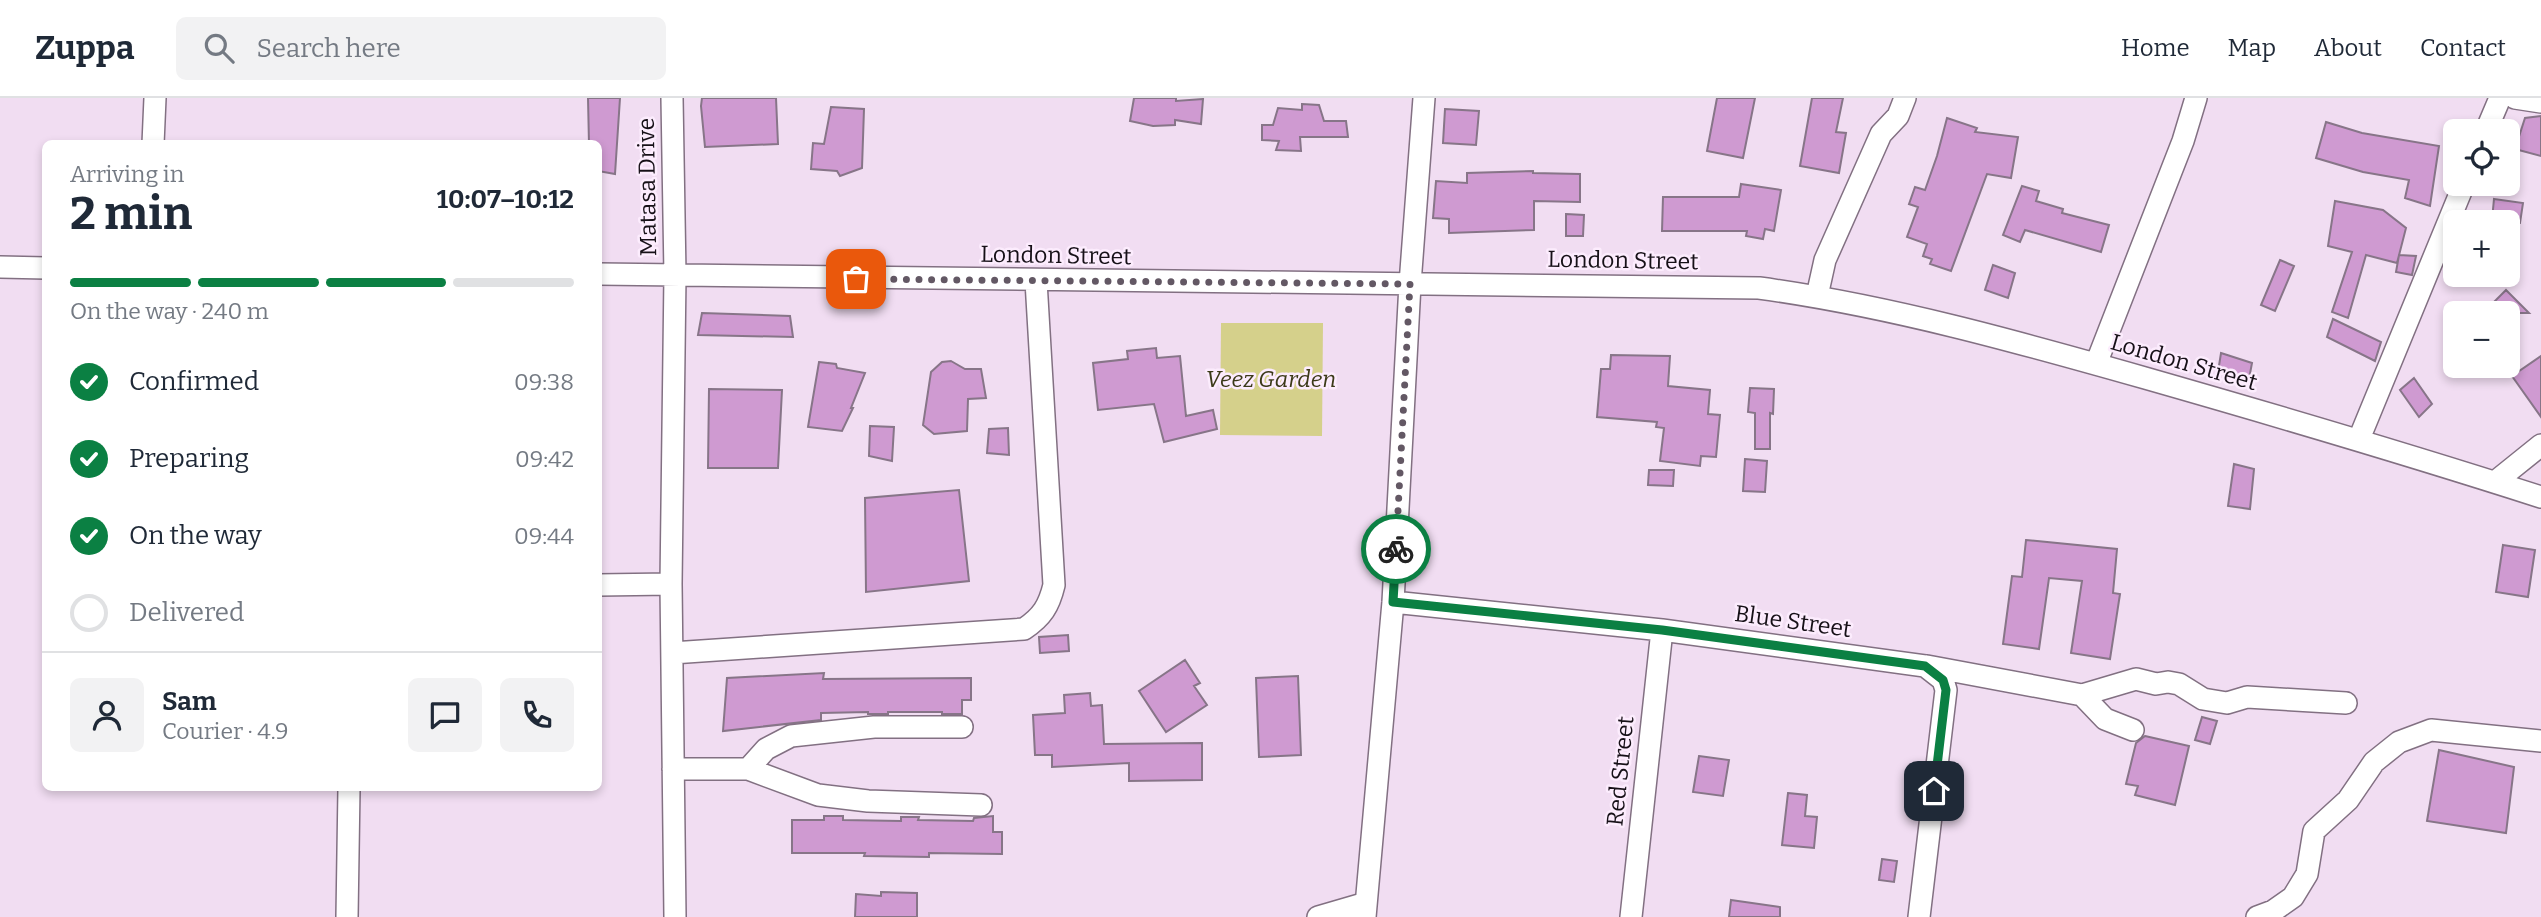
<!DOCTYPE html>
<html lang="en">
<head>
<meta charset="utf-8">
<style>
	:root { --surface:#fff; --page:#f2f2f3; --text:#1f2937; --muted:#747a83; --line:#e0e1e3; --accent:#0b8043 }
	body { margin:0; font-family:Bitter,serif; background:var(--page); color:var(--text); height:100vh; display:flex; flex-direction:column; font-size:26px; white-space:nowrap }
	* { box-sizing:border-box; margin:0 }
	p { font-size:23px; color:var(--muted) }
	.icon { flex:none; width:38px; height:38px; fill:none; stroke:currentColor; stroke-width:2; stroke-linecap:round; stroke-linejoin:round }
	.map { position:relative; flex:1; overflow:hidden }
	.sheet { position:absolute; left:42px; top:42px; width:560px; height:651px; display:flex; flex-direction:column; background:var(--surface); border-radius:10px; box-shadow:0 4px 10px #0003 }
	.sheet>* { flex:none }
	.tools { position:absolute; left:2443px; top:21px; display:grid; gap:14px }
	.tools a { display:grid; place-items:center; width:77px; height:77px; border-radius:10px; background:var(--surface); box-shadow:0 4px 10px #0003; font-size:35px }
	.pin { position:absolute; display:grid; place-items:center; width:60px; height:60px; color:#fff; margin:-30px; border-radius:14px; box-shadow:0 4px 10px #0006 }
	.courier { position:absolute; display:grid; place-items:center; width:70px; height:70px; margin:-35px; border:5px solid #0b8043; border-radius:50%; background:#fff; color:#222; box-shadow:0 2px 9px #0007 }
	.overview em { font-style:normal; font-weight:700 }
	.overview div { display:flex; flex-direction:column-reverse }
	.overview { display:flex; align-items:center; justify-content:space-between; height:119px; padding:0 28px }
	h1 { font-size:46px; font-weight:700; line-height:52px }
	.bar { display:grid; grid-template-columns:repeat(4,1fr); gap:10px 7px; align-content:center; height:84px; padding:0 28px }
	.bar i { height:9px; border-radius:5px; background:var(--line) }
	.bar .on { background:var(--accent) }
	.bar p { grid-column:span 4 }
	.line { display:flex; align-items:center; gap:18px; padding:0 28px; border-top:2px solid var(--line) }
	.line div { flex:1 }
	.round { display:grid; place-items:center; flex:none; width:74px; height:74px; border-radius:10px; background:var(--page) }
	ol { padding:0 28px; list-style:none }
	li { display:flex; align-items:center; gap:21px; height:77px }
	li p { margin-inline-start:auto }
	li .icon { padding:7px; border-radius:50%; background:var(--accent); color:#fff; stroke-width:4 }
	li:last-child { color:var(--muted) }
	li i { width:38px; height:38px; border:4px solid var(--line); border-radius:50% }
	header { display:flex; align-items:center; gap:42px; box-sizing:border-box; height:98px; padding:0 35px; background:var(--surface); border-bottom:2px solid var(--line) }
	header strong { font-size:33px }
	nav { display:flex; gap:38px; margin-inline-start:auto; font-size:24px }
	.search { width:490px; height:63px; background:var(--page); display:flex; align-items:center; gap:18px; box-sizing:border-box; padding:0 24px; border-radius:10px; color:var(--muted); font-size:26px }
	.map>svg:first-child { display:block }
	.green { fill:#d5d08b }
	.building { fill:#cf9ad1; stroke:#877588; stroke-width:2 }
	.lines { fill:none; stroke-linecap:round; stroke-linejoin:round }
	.minor-casing { stroke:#827082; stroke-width:24 }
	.minor { stroke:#fff; stroke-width:21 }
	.done { stroke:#635864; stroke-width:7; stroke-dasharray:0 12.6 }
	.route { stroke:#0b8043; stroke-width:9 }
	.labels { text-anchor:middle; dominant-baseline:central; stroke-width:5; stroke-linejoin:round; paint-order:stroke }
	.street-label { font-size:23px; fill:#161017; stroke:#fcecfd }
	.park-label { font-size:23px; font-style:italic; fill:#3c3a19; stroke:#fcecfd }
</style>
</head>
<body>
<header>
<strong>Zuppa</strong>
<div class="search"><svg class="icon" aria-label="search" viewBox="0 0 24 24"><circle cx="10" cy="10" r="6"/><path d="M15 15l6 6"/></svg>Search here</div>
<nav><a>Home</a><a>Map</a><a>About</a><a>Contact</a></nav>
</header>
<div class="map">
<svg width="2541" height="819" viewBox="0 0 2541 819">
	<rect width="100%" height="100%" fill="#f1ddf2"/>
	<path class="green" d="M1221,225H1323L1322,338L1220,337Z"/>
	<path class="building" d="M588,0H620L615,76L598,73V46H589Z
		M702,0H776L778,46L705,49L701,8Z
		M1134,0H1176V3L1203,1L1201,26L1175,22V27L1153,28L1130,23Z
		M1717,0H1755L1743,60L1707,53Z
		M1812,0H1843L1836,34L1846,35L1839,75L1800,68Z
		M1302,6L1319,7L1324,23H1346L1348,39H1300L1301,53L1276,52L1279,43L1262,42V27H1273L1278,10L1302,12Z
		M831,9L864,11L862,70L840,78L837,73L811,71L813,45L824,46Z
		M1445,11L1479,13L1476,47L1443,45Z
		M2541,18V58L2515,51L2525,20Z
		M1947,20L1977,30L1975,34L2018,39L2011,80L1987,76L1951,173L1930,166L1932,161L1923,158L1927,146L1907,139L1918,109L1909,106L1915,89L1925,92L1937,58Z
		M2326,24L2362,35L2439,48L2430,108L2405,100L2409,82L2363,74L2316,60Z
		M1533,73V75L1580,76V104L1534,103V132L1449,135V121L1433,120L1436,83L1467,85V75Z
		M1741,86L1781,92L1774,133L1765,131L1763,141L1746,138L1747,133H1662L1663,99H1739Z
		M2022,88L2039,93L2036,103L2063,111L2062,115L2109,127L2101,154L2025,132L2020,144L2003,137Z
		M2494,101L2523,105L2520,125L2492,122Z
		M2335,103L2383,112L2406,130L2397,165L2366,157L2348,220L2332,214L2352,154L2328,148Z
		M1566,116L1584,117L1583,138H1566Z
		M2399,157L2416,158L2412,177L2396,174Z
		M2280,162L2294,168L2275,213L2261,207Z
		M1993,167L2015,175L2008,200L1985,192Z
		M2506,192L2529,215H2483Z
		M702,215L790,218L793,239L698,237Z
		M2333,221L2381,244L2375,263L2327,239Z
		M1156,250L1157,260L1180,258L1186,318L1213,312L1217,331L1164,344L1154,306L1098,312L1093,265L1128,261L1127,253Z
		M2221,255L2252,265L2249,281L2218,274Z
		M1611,257L1670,258L1668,288L1710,292L1708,316L1720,317L1716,359L1701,358L1700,368L1660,363L1664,330L1656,329L1657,324L1597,319L1601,271H1610Z
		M2541,258V319L2512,278Z
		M951,263L965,271H981L986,300L968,301L967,333L934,336L923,327L931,274L942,264Z
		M819,264L836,266L837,270L865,275L851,310H853L842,333L808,329Z
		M2414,280L2432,306L2419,319L2400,292Z
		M1750,290L1774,291L1773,316L1770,315V351H1755V315L1748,314Z
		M709,291L782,292L778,370H708Z
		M870,328L894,329L892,363L869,358Z
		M1008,330L1009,357L987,355L989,331Z
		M1745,361L1767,363L1765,394L1743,393Z
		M2234,366L2254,371L2250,411L2228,408Z
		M1649,372H1674L1673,388L1648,387Z
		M959,392L969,483L866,494L865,400Z
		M2026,442L2117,451L2113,495L2120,496L2110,561L2071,555L2082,483L2049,480L2039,551L2003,546L2012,478L2022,479Z
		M2503,447L2535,452L2528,499L2496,494Z
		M1068,537L1069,553L1040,555L1039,539Z
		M1185,562L1200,585L1194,588L1207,607L1166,634L1139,593Z
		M824,575L823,581L971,580V602H962V616H942V614H888V616H868V614L821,615V622L723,633L727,580Z
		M1298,578L1301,657L1259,659L1256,580Z
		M1090,595L1091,608L1102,607L1104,646L1202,645V682L1129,683V665L1052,669V657H1035L1033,617L1065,615L1064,597Z
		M2202,619L2217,623L2210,646L2195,642Z
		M2145,638L2189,648L2175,707L2135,697L2138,688L2126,686L2136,645Z
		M2439,652L2514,669L2506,735L2427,723Z
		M1699,658L1729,662L1723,698L1693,694Z
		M1788,695L1807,697L1805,718L1817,719L1814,750L1782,747Z
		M824,718H843V722L901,723V719H919L918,722L973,723L974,720L993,718V734H1002V756L929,755V759L864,758L865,755H792V722H824Z
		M1882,761L1897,763L1894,784L1879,782Z
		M881,794L917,795V819H855L856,796L881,798Z
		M1731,802L1780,809V819H1729Z"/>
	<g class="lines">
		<defs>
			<path id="minor" d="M672,0L675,177L671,486L675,819
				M2515,0L2541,4
				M2486,33L2500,0
				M153,46L155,0
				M0,169L46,170
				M598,176L1759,190C1890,208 2018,244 2145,280C2278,318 2410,357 2541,399
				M1817,198L1825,162L1881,36L1898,18L1905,0
				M2096,266L2183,43L2196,0
				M2359,341L2464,86
				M2495,384L2541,347
				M598,487L671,486
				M1393,504L1662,532L1925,568L1943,582L1946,592L1919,819
				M672,555L1024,531C1042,519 1049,508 1054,487L1036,183
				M1927,568L2082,597L2136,581L2156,586L2168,584L2179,586L2203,601L2227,605L2247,599L2346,605
				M2082,597L2105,621L2133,632
				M673,671H748L818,697L868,703L981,707
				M748,671L766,651L791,638L874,629H962
				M347,819L349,690
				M1318,819L1366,805
				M1365,819L1393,504L1410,186L1424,0
				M1631,819L1662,532
				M2257,819L2273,813L2293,799L2307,776L2314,733L2348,702L2374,664L2399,644L2431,632L2541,643"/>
		</defs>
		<use href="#minor" class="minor-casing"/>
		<use href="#minor" class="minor"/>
	</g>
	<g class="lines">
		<path class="done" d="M856,181L1410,186L1396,451"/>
		<path class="route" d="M1396,451L1393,504L1662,532L1925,568L1943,582L1946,592L1934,693"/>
	</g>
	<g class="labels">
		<g class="street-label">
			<text transform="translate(647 89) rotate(-91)">Matasa Drive</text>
			<text transform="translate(1056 157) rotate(1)">London Street</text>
			<text transform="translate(1623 162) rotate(1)">London Street</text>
			<text transform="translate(2184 264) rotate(16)">London Street</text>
			<text transform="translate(1793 523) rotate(8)">Blue Street</text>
			<text transform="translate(1620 673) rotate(-84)">Red Street</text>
		</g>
		<g class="park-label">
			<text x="1271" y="281">Veez Garden</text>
		</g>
	</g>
</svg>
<div class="tools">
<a><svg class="icon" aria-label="locate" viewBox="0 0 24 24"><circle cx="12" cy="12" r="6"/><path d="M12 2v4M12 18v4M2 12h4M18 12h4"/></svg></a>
<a>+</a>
<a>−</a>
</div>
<div class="pin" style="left:856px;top:181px;background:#ea580c"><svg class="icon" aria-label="bag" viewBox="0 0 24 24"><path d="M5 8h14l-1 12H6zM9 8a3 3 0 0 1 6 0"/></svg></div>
<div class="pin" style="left:1934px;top:693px;background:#1f2937"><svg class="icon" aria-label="home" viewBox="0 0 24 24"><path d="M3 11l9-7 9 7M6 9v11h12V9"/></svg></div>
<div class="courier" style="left:1396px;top:451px"><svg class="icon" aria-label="bike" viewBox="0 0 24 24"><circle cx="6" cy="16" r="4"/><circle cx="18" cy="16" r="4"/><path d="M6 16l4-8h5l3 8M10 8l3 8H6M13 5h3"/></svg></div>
<section class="sheet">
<div class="overview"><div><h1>2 min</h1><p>Arriving in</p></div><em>10:07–10:12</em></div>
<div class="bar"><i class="on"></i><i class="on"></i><i class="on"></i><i></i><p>On the way · 240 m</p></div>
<ol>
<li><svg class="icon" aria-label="check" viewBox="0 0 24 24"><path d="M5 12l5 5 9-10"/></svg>Confirmed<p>09:38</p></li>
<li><svg class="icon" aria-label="check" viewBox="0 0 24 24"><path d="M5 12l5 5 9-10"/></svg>Preparing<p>09:42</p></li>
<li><svg class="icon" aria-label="check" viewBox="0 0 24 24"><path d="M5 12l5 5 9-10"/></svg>On the way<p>09:44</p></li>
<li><i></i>Delivered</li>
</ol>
<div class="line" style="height:126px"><a class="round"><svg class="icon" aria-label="person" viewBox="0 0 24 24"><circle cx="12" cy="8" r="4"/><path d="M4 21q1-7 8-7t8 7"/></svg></a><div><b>Sam</b><p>Courier · 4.9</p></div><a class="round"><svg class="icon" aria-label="chat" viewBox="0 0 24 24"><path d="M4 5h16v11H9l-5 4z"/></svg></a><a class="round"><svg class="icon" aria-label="phone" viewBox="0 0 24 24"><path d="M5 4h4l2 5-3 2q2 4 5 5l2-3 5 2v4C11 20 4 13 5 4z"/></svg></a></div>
</section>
</div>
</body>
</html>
